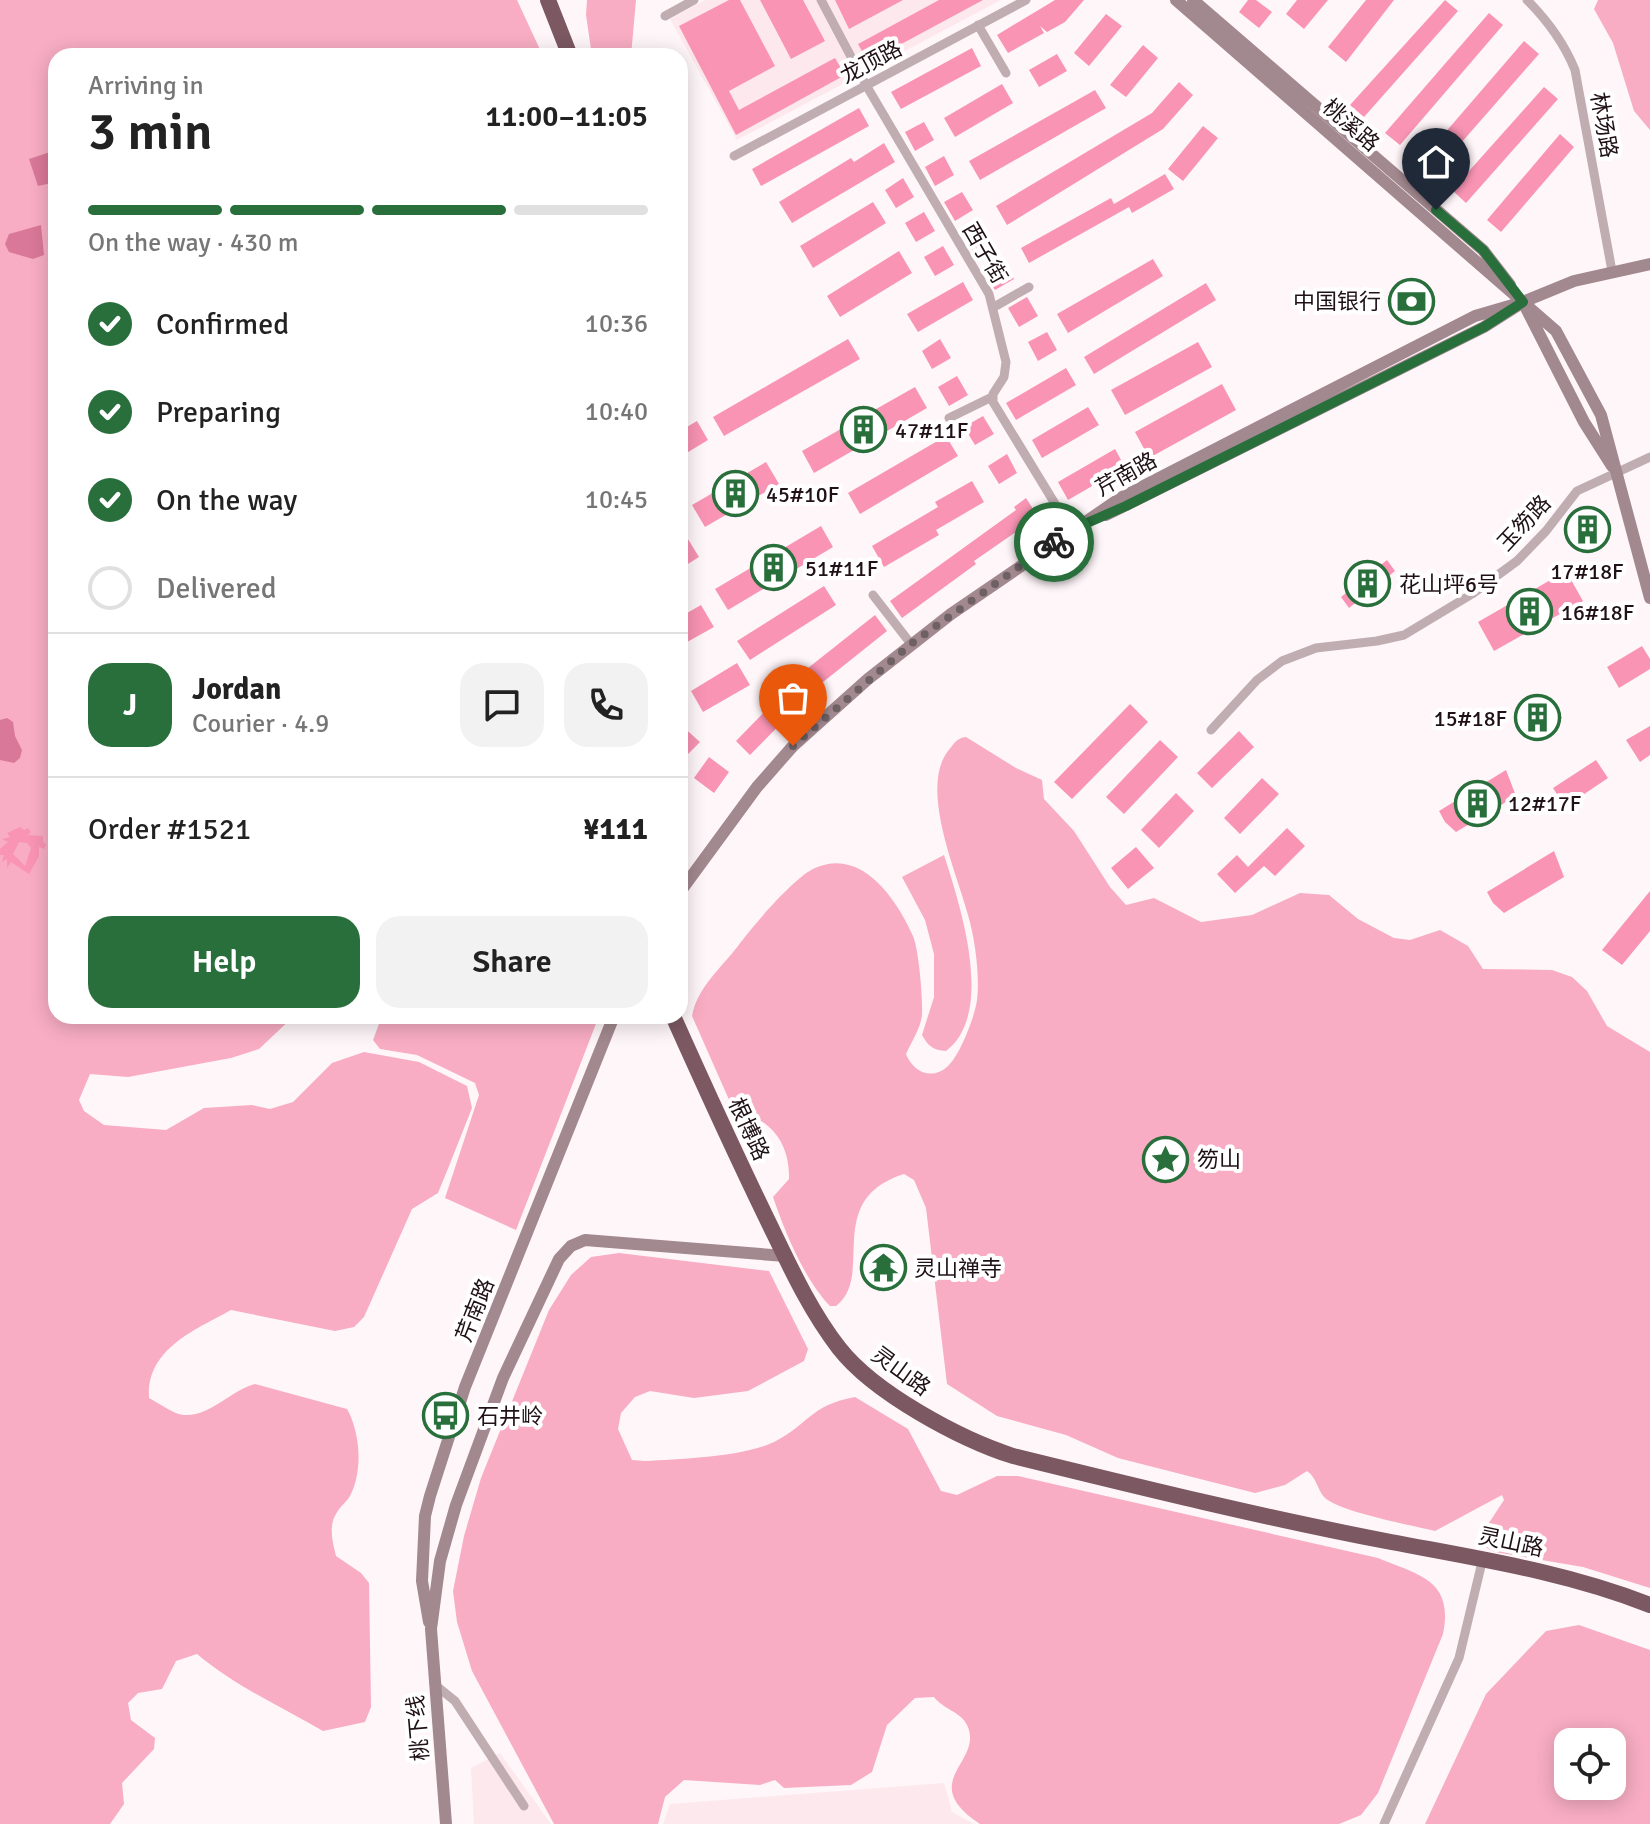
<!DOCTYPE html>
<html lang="en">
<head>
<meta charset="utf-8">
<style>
	:root { --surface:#fff; --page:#f2f2f2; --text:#222; --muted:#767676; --line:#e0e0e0; --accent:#286f3c }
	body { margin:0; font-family:Signika,"Noto Sans SC",sans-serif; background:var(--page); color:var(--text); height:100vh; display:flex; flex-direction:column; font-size:30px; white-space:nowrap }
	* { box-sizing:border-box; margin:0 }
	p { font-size:26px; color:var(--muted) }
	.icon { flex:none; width:44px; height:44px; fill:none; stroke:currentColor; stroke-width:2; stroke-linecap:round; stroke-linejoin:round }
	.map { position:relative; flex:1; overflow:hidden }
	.details { position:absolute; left:48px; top:48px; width:640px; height:976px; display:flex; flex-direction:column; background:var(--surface); border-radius:24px; box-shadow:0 4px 20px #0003 }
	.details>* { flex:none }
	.controls { position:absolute; left:1554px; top:1728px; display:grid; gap:16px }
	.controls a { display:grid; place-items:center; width:72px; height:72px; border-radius:16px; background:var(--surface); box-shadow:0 4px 20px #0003; font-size:40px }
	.pin { position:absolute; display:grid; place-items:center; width:68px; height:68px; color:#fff; margin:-82px -34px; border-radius:50% 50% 50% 0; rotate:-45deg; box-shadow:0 0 8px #0007 }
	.pin .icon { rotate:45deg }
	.courier { position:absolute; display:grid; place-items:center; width:80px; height:80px; margin:-40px; border:6px solid #286f3c; border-radius:50%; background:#fff; color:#222; box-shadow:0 2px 10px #0007 }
	.headline em { font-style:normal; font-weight:600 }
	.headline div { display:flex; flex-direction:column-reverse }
	.headline { display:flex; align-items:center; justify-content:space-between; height:136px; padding:0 40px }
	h1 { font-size:52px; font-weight:600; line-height:60px }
	.bar { display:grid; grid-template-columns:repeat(4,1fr); gap:12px 8px; align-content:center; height:96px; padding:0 40px }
	.bar i { height:10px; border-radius:6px; background:var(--line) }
	.bar .selected { background:var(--accent) }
	.bar p { grid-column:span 4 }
	.line { display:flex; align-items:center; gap:20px; padding:0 40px; border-top:2px solid var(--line) }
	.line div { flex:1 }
	.round { display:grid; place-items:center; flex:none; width:84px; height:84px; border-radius:24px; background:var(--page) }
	ol { padding:0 40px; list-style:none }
	li { display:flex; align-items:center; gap:24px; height:88px }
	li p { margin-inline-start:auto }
	li .icon { padding:8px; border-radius:50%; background:var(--accent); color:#fff; stroke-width:4 }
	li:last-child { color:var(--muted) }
	li i { width:44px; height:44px; border:4px solid var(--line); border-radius:50% }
	.action { display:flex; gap:16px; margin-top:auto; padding:16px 40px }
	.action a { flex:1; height:92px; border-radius:24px; background:var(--accent); color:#fff; font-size:32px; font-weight:600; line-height:92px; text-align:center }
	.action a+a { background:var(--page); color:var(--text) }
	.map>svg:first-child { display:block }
	.built { fill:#fde8ed }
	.green { fill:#f8adc4; fill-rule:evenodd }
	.water { fill:#da7899 }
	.building { fill:#f994b5; fill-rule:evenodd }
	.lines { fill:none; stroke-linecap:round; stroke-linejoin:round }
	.street { stroke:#bfadb2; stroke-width:9 }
	.secondary { stroke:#a2888f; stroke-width:12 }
	.highway { stroke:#7b5862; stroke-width:16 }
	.done { stroke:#6d6165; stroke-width:8; stroke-dasharray:0 14.4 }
	.route { stroke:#286f3c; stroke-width:10 }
	.labels { text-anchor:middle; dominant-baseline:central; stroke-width:8; stroke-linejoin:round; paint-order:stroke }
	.street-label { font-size:22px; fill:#1f1115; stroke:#fff }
	.poi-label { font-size:22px; fill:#1f1115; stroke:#fff; text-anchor:start }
</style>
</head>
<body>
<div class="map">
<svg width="1650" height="1824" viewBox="0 0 1650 1824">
	<rect width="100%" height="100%" fill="#fff6f9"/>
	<path class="built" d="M705,0H1001L737,140L670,19Z
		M500,1753L551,1824H474L471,1768Z
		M944,1783L952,1812L974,1824H663L670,1804Z"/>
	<path class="green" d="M0,0H517L543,56H56V1016H294L259,1049L231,1058L128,1077L90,1074L79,1100L84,1111L104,1125L166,1130L204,1108L252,1105L270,1109L293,1102L332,1063L364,1052L419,1062L467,1086L472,1108L447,1171L438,1193L412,1209L364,1317L354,1327L335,1331L231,1310C195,1330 146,1349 149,1398C159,1403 173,1414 184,1415C210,1417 231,1390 255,1384L347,1409C360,1432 363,1469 351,1494C348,1501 340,1506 336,1514C328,1527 333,1543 336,1556L361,1573L369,1583L371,1707L365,1722L323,1731C280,1706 235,1686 197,1654L176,1661L162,1689L138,1693L128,1703L131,1720L155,1738L154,1749L122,1783L124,1804L110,1824H0Z
		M587,0H636L631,56H592L586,15Z
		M1598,0H1650V130L1634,111L1613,43L1594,9Z
		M966,737L1016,768L1042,780L1044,799L1074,831L1110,887L1126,905L1154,898L1201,922L1252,915L1300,893L1329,895L1358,919L1394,938L1410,940L1440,930L1468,946L1483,969L1552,970L1572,977L1587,991L1607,1026L1650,1052V1588L1583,1567L1495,1552L1483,1546L1481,1535L1504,1500L1502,1495L1435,1531C1411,1525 1339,1512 1324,1497C1317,1489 1317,1478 1307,1471L1285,1485L1255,1493L1118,1458L1066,1435L997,1416L947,1384L926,1208L914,1180L904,1174C822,1200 876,1275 836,1306H830C804,1279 785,1232 773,1197L789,1179C790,1143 770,1117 734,1111L692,1016C697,988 721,968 738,946C752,927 794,877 815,868C862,847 897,900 913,936C919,950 923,1000 922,1015C921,1027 911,1043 906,1054C913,1072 932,1081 948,1066C960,1055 975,1016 977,1000C980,975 975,939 968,915C957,873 919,789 948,751C954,744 956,738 966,737Z
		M944,855C960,905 996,1013 946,1051C933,1050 928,1046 922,1035L934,997V954L925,920L902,877Z
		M382,1016H599L516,1230L445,1198L479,1095L475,1083L417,1055L380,1049L373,1040Z
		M619,1253L769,1271L808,1349L804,1361L748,1391L694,1398L650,1391L635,1397L621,1413L618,1429L632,1460L645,1461C681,1459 742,1457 774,1442C808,1425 810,1405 855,1397L908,1429L941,1491L957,1495L997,1476H1018L1378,1558C1419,1575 1454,1580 1443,1634L1378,1793L1361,1815L1339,1824H980C915,1781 985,1762 967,1725C961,1712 943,1709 934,1697L915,1698L887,1725L872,1772L851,1785L784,1788L775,1780L760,1785L684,1780L665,1797L658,1824H554L472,1671L457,1622L453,1591L464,1536L481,1478L549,1310L571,1275L591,1257Z
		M1579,1625L1650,1650V1824H1425L1486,1694L1546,1631ZM1568,1742H1612V1786H1568Z"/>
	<path class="water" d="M56,150V182L38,186L29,159Z
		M41,225L44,255L33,259L9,252L5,244L9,234Z
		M7,718L13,722L15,736L22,750L20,758L14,763L0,760V720Z"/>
	<path class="building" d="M729,0H740L775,66L729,91L739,110L835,58L845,75L736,135L679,26Z
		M760,0H803L825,41L791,59Z
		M835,0H903L849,29Z
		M939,0H983L868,62L858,44Z
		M1055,0H1084L1065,22L1047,32L1040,26L1044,33L1008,53L997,35Z
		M1248,0H1256L1272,12L1259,28L1239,12Z
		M1297,0H1328L1304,29L1286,14Z
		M1366,0H1394L1346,62L1328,47Z
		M1445,0L1458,11L1364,117L1350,105Z
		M1489,13L1503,25L1400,145L1385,133Z
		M1106,14L1122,26L1089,66L1074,53Z
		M1524,41L1539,54L1433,175L1419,163Z
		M1143,45L1158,58L1126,97L1110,85Z
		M972,48L981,66L901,109L891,92Z
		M1057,54L1067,71L1039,87L1029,70Z
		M1179,82L1193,95L1163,129L1007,225L996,206L1152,113Z
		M1002,84L1013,103L955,137L944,118Z
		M1544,87L1558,99L1466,203L1452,190Z
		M1095,90L1106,108L980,180L969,161Z
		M859,108L869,126L761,186L752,169Z
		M924,122L934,140L915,151L905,132Z
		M1203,126L1218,138L1183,181L1168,169Z
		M1560,134L1574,147L1501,232L1487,220Z
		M884,143L895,162L792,223L779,202L851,158L854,162Z
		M944,156L954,175L935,186L925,167Z
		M1165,174L1174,189L1132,213L1129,207L1029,263L1021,248L1111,198L1114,204Z
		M903,178L914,197L896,208L885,190Z
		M962,192L973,210L955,221L944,202Z
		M873,202L886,223L813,268L800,246Z
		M924,212L935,231L916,242L905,223Z
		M983,226L994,245L975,255L964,236Z
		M943,246L954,265L935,276L924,257Z
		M899,251L912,273L840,317L827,296Z
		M1153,259L1163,276L1068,333L1057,314Z
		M1003,260L1014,279L995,290L984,271Z
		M963,282L973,300L918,332L907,314Z
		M1206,283L1216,300L1094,374L1084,357Z
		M1027,297L1038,316L1019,327L1008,308Z
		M1047,332L1057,350L1038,361L1028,342Z
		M848,339L860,359L724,436L713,417Z
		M940,339L951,358L932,369L922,351Z
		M1198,342L1212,367L1125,415L1111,390Z
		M1066,368L1076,385L1016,420L1006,403Z
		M957,376L968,395L949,406L938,387Z
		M1222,384L1236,410L1149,458L1135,432Z
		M915,387L927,408L814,473L802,451Z
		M1088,407L1099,425L1042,458L1032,440Z
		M983,416L994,434L975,445L964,427Z
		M697,421L708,440L680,457V431Z
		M946,436L958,456L860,514L848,493Z
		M1115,449L1125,467L1068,500L1058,482Z
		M1007,454L1017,473L999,484L988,466Z
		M766,462L779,484L705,527L692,505Z
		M972,481L984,502L936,530L939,535L884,567L872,546L938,507L935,502Z
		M1026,498L1035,512L1030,516L1033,520L974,561L976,564L902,618L890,601L1016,510L1014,507Z
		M1595,512L1607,531L1578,548L1566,529Z
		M680,526L699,557L680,569Z
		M821,526L833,547L728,610L715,589Z
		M1387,560L1395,571L1349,608L1341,597Z
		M1566,571L1583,601L1494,651L1478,622Z
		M824,586L836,605L750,660L737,641Z
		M701,605L714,627L680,646V617Z
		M875,615L887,631L818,686L750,755L736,741L803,672Z
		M1642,646L1650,659V669L1619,688L1607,667Z
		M737,663L750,685L703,712L691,691Z
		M1551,698L1562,718L1525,738L1514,717Z
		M1130,704L1148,722L1072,799L1054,782Z
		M680,724L700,742L685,757L680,753Z
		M1650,726V755L1640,762L1626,740Z
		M1239,731L1254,747L1212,788L1197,773Z
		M1160,740L1178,757L1124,814L1106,797Z
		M709,757L729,772L714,793L694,778Z
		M1596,760L1608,778L1565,807L1553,788Z
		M1506,770L1516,796L1456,832L1445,822L1439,811Z
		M1262,778L1279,794L1240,834L1224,818Z
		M1176,793L1194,811L1159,848L1141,830Z
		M20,827L24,830L28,828L31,832L28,835L43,836V842L46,844L44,849L39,847V856L29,874L11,862L7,868V859L2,862L4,855H0V849L8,842L2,839L10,837L7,833ZM19,842L27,843L31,848L25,866L13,854Z
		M1287,828L1305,846L1275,876L1264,866L1235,893L1217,874L1237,855L1248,867Z
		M1136,847L1154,868L1128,889L1111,868Z
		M1554,851L1564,877L1504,913L1493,903L1487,892Z
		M1650,891V931L1622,965L1602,950Z"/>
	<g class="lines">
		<path class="street" d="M821,0L866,85L989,294L1006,362L1004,377L993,394V402L1071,530
			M1527,0C1547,20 1564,43 1575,70L1612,271
			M665,16L694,0
			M978,25L1006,73
			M734,156L1026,0
			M994,307L1029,287
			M949,418L992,397
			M873,595L911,644
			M1211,730L1257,680L1282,661L1316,648L1377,641L1404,635L1472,594L1517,561L1546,531L1577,491L1650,457
			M434,1684L455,1701L524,1806
			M1384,1824L1459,1658L1483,1558"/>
		<path class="secondary" d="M1176,0L1556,331L1601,415L1650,598
			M1193,0L1483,250L1510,285
			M1525,306L1584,422L1612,466
			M1106,515L1484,327L1517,306
			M680,892L757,787L793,746L868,679L951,614L1122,497L1475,316L1523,302L1574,281L1650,264
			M429,1622L422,1581L425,1516L430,1496L465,1387L614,1016
			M446,1824L431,1629L440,1561L456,1505L503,1378L559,1259L571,1246L585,1240L785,1256"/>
		<path class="highway" d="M548,0L570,56
			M673,1016C703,1083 733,1149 765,1215C787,1260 808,1308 839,1348C874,1393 960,1439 1013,1456C1139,1487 1265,1518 1391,1542C1480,1559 1566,1572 1650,1605"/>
	</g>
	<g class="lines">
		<path class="done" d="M793,746L911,644L1054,542"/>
		<path class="route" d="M1054,542L1071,530L1126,506L1484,327L1523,302L1483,250L1436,210"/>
	</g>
	<defs>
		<symbol id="bank-ring" viewBox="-11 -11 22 22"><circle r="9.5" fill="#fff" stroke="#286f3c" stroke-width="1.5"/><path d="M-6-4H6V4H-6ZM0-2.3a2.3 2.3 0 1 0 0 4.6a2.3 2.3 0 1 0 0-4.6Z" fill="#286f3c"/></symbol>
		<symbol id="building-ring" viewBox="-11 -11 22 22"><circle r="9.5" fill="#fff" stroke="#286f3c" stroke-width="1.5"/><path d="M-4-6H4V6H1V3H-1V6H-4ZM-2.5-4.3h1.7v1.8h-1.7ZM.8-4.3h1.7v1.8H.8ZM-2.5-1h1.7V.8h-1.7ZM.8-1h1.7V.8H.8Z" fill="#286f3c"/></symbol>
		<symbol id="sight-ring" viewBox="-11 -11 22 22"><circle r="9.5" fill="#fff" stroke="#286f3c" stroke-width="1.5"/><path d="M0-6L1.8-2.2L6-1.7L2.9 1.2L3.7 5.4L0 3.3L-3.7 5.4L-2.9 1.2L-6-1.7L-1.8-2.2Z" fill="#286f3c"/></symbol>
		<symbol id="temple-ring" viewBox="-11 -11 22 22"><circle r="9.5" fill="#fff" stroke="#286f3c" stroke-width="1.5"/><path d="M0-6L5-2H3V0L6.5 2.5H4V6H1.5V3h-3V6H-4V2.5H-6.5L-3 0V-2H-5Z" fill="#286f3c"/></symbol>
		<symbol id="bus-ring" viewBox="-11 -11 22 22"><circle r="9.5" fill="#fff" stroke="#286f3c" stroke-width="1.5"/><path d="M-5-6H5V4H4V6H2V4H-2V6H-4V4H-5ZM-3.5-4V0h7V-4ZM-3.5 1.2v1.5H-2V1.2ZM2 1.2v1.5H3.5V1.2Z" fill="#286f3c"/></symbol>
	</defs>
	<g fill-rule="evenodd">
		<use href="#bank-ring" x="1386" y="276" width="51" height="51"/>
		<use href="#building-ring" x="838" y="404" width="51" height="51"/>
		<use href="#building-ring" x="710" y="468" width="51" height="51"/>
		<use href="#building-ring" x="1562" y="504" width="51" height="51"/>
		<use href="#building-ring" x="748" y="542" width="51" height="51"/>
		<use href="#building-ring" x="1342" y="558" width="51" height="51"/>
		<use href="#building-ring" x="1504" y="586" width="51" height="51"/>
		<use href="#building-ring" x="1512" y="692" width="51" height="51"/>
		<use href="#building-ring" x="1452" y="778" width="51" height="51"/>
		<use href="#sight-ring" x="1140" y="1134" width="51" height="51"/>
		<use href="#temple-ring" x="858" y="1242" width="51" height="51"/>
		<use href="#bus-ring" x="420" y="1390" width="51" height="51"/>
	</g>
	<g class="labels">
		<g class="street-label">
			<text transform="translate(871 62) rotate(-28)">龙顶路</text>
			<text transform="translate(1351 125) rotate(41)">桃溪路</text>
			<text transform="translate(1604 125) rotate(80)">林场路</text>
			<text transform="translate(985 253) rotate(60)">西子街</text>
			<text transform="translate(1126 474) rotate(-29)">芹南路</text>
			<text transform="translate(1524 523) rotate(-47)">玉笏路</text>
			<text transform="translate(749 1129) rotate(65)">根博路</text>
			<text transform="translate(475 1310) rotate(-68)">芹南路</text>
			<text transform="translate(901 1371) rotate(36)">灵山路</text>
			<text transform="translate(1511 1542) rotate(12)">灵山路</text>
			<text transform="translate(418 1728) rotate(-95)">桃下线</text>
		</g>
		<g class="poi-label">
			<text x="1381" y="301" text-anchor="end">中国银行</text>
			<text x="895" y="430">47#11F</text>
			<text x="766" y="494">45#10F</text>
			<text x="805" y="568">51#11F</text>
			<text x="1587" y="571" text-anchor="middle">17#18F</text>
			<text x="1399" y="584">花山坪6号</text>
			<text x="1561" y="612">16#18F</text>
			<text x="1507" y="718" text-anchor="end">15#18F</text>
			<text x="1508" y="803">12#17F</text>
			<text x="1197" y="1159">笏山</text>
			<text x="914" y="1268">灵山禅寺</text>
			<text x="477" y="1416">石井岭</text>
		</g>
	</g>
</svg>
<div class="controls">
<a><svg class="icon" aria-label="locate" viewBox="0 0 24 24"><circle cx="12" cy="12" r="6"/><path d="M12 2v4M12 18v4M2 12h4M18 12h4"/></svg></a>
</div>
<div class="pin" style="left:793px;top:746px;background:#ea580c"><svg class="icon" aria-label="bag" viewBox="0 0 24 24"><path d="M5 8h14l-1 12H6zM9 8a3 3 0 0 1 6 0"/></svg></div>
<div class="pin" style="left:1436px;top:210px;background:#1f2937"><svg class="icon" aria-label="home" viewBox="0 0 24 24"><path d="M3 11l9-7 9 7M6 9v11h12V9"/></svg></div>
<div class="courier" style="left:1054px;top:542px"><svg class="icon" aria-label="bike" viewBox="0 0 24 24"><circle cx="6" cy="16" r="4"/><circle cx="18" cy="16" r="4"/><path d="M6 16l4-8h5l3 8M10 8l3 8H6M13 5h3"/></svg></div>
<section class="details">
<div class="headline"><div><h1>3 min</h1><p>Arriving in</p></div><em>11:00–11:05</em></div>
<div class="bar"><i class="selected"></i><i class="selected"></i><i class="selected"></i><i></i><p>On the way · 430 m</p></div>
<ol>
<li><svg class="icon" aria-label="check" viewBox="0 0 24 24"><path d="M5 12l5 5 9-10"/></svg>Confirmed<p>10:36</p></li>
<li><svg class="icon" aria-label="check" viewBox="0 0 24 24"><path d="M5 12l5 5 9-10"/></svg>Preparing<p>10:40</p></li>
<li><svg class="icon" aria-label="check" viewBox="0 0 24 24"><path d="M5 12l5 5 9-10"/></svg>On the way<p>10:45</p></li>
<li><i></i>Delivered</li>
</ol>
<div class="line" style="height:144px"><b class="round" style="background:var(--accent);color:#fff">J</b><div><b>Jordan</b><p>Courier · 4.9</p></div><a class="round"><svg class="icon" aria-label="chat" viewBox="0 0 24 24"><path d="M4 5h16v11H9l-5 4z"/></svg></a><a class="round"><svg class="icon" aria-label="phone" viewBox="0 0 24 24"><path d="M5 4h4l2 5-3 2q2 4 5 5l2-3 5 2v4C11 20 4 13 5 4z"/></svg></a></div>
<div class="line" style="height:104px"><div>Order #1521</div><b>¥111</b></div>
<div class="action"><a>Help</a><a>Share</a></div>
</section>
</div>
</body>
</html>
